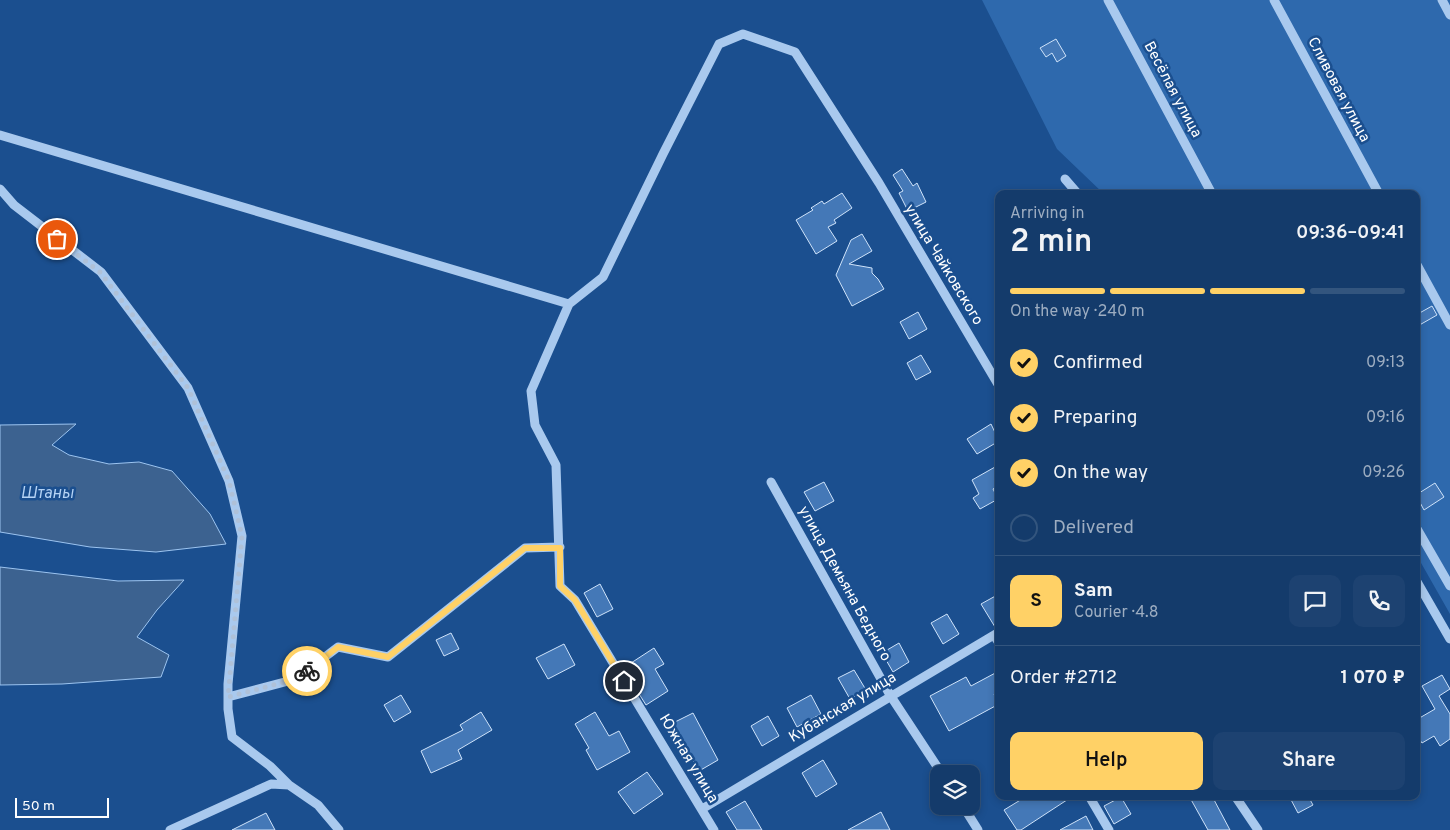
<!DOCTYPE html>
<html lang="en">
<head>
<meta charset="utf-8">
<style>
	:root { --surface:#143b6b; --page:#1d4271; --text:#f1f3f6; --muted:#9dadc1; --line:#33557e; --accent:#ffd166 }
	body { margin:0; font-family:Overpass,sans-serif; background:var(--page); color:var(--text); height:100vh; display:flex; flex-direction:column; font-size:19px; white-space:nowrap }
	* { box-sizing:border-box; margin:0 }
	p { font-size:16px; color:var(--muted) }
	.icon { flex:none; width:28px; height:28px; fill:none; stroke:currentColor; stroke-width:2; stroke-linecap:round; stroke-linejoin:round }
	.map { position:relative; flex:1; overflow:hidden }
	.panel { position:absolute; left:995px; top:190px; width:425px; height:610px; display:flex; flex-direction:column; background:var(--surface); border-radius:10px; box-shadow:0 2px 8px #0003,0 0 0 1px var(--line) }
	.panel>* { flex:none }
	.controls { position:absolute; left:930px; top:765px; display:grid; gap:10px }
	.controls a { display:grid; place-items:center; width:50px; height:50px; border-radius:10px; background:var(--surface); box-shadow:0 2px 8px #0003,0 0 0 1px var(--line); font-size:25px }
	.scale { position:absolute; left:15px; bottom:12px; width:94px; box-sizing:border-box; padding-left:5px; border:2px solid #fff; border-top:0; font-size:14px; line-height:18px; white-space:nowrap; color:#fff; -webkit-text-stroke:4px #1b4f8f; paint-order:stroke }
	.pin { position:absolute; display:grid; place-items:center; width:42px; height:42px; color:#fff; margin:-21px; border:2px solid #fff; border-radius:50%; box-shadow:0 1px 5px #0007 }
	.courier { position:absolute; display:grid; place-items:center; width:50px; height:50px; margin:-25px; border:4px solid #ffd166; border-radius:50%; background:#fff; color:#222; box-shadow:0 1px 6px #0007 }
	.summary em { font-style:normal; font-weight:600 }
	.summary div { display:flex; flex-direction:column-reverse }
	.summary { display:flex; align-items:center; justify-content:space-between; height:85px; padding:0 15px }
	h1 { font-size:32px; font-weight:600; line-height:38px }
	.bar { display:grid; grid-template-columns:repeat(4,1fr); gap:8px 5px; align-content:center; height:60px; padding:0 15px }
	.bar i { height:6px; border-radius:4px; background:var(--line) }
	.bar .active { background:var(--accent) }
	.bar p { grid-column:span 4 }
	.line { display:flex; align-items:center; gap:12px; padding:0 15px; border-top:1px solid var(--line) }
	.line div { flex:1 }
	.round { display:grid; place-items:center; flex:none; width:52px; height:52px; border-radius:10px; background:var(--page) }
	ol { padding:0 15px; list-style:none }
	li { display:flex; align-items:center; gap:15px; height:55px }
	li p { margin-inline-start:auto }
	li .icon { padding:5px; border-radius:50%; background:var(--accent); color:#111; stroke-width:4 }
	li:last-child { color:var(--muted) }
	li i { width:28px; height:28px; border:2px solid var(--line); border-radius:50% }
	.action { display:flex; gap:10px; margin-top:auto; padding:10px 15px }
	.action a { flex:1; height:58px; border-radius:10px; background:var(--accent); color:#111; font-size:20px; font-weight:600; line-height:58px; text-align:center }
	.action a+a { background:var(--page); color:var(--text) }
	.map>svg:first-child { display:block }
	.green { fill:#2e69ad }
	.water { fill:#3c6290; stroke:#9cc4f0 }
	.building { fill:#4478b7; stroke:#cfe3fa }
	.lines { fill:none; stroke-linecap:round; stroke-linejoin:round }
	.minor { stroke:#a9c9ee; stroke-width:9 }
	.done { stroke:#afc1d8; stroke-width:5; stroke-dasharray:0 9 }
	.route { stroke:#ffd166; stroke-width:6 }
	.labels { text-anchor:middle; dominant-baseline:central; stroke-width:5; stroke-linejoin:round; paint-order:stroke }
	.street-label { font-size:15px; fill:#fff; stroke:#1b4f8f }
	.water-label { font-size:16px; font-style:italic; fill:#b5d3f5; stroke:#1b4f8f }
</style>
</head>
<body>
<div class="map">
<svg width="1450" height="830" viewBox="0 0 1450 830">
	<rect width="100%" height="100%" fill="#1b4f8f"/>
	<path class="green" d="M982,0H1450V614L1416,554V194H1104L1057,149Z"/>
	<path class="water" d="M76,424L52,445L69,455L109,464L139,462L172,471L210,514L226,544L156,552L90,547L0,532V425Z
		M0,567L118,581L184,580L157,610L137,637L169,655L161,677L62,684L0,685Z"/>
	<path class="building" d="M1056,39L1066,56L1057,62L1052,53L1046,57L1040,48Z
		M902,169L913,186L917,183L926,202L908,211L899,193L903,191L893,175Z
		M842,193L852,208L834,220L836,223L828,227L837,241L816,254L796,220L813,210L811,208L822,201L824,204Z
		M862,234L872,251L849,264L872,268V273L878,279L884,289L852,306L836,275L851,240Z
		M1432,306L1437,315L1416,327V315Z
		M918,312L927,329L909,339L900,322Z
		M921,355L931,372L916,380L907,363Z
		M991,424L999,441L977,454L967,439Z
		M995,467L999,474V485L993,489L998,499L980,509L973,498L979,494L972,480Z
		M824,482L834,501L815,511L804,492Z
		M1435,483L1444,497L1424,510L1416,495Z
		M600,584L613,609L597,617L584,593Z
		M999,594V626L995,627L981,604Z
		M947,614L959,634L943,644L931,623Z
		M451,633L459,649L444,656L436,640Z
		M899,643L909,662L893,672L882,653Z
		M564,644L575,665L548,679L536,658Z
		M654,648L664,664L655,669L668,691L646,705L636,689L644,685L631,663Z
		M854,670L866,690L850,699L838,678Z
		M999,671V691L994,694L999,704L949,731L930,696L966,677L971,686Z
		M1442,675L1450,689L1439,696L1450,714V739L1440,746L1434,736L1422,743L1416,734V720L1435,709L1422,686Z
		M401,695L411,712L394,722L384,705Z
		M811,695L821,714L797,727L787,708Z
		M481,712L492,730L458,750L462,759L431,773L421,751L463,730L460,725Z
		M595,712L609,736L619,731L630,752L597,770L586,750L589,748L575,724Z
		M693,713L718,760L699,771L673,723Z
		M768,716L779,736L762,746L751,726Z
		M823,760L837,784L816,797L802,773Z
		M647,772L663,794L634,814L618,792Z
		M1027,796H1073L1021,830H1017L1004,810Z
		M1189,796H1212L1230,830H1208Z
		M1289,796H1308L1313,805L1298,813Z
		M1121,797L1131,814L1114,824L1104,806Z
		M745,801L762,830H737L726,812Z
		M881,812L890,830H848Z
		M266,813L275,830H232Z
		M1086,816L1093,830H1060Z"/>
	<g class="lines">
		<path class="minor" d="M1108,0L1212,194
			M1274,0L1379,194
			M1442,0L1450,15
			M0,135L569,304L603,277L663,154L719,44L743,34L795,52L879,183L999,386
			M1065,179L1078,194
			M0,189L14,205L101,272L188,388L229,481L242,536L228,684V709L232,737L270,766L289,785
			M1416,263L1450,325
			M569,304L531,391L535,425L556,465L560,586L575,600L714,830
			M771,482L890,695L942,774
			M1416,527L1450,586
			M1416,580L1450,639
			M994,635L999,643
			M228,697L296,679L338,647L388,657L525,548L560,547
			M1089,796L1109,830
			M1235,796L1258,830
			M963,806L978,830
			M702,809L999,632
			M170,830L271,784L289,785L318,805L339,830"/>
	</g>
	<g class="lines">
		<path class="done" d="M57,239L100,272L188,388L229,481L242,536L228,697L296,679L307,671"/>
		<path class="route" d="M307,671L338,647L388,657L525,548H560V586L575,600L624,681"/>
	</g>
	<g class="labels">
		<g class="street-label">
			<text transform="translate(1172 90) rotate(62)">Весёлая улица</text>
			<text transform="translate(1338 90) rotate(62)">Сливовая улица</text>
			<text transform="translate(943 265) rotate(59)">улица Чайковского</text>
			<text transform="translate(844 584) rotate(61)">улица Демьяна Бедного</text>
			<text transform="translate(843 708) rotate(-31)">Кубанская улица</text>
			<text transform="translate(688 759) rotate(59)">Южная улица</text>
		</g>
		<g class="water-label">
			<text x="47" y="494">Штаны</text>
		</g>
	</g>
</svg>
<div class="controls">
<a><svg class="icon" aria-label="layers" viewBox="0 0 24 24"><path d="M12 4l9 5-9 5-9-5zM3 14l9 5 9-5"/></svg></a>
</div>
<div class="scale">50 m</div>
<div class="pin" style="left:57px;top:239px;background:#ea580c"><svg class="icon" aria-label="bag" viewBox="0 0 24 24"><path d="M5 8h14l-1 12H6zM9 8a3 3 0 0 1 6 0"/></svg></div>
<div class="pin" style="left:624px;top:681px;background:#1f2937"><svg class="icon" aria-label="home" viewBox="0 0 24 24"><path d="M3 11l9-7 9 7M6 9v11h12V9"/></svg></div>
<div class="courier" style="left:307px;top:671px"><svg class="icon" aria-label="bike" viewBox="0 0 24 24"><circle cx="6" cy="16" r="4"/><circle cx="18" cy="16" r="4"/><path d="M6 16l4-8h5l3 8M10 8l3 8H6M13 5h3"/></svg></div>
<section class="panel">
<div class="summary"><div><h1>2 min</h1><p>Arriving in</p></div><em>09:36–09:41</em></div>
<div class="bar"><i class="active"></i><i class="active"></i><i class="active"></i><i></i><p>On the way · 240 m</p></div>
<ol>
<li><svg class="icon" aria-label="check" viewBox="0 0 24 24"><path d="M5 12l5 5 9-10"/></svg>Confirmed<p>09:13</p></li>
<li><svg class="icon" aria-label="check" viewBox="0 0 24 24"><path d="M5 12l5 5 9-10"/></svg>Preparing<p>09:16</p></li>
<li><svg class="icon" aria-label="check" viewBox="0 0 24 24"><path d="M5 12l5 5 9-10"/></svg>On the way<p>09:26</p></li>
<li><i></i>Delivered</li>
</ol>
<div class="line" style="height:90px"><b class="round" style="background:var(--accent);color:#111">S</b><div><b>Sam</b><p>Courier · 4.8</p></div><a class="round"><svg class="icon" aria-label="chat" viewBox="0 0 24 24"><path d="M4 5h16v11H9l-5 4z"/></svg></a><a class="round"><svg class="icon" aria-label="phone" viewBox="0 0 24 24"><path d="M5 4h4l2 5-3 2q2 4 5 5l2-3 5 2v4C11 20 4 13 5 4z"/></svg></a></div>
<div class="line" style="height:65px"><div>Order #2712</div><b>1 070 ₽</b></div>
<div class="action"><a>Help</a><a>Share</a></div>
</section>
</div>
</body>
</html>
